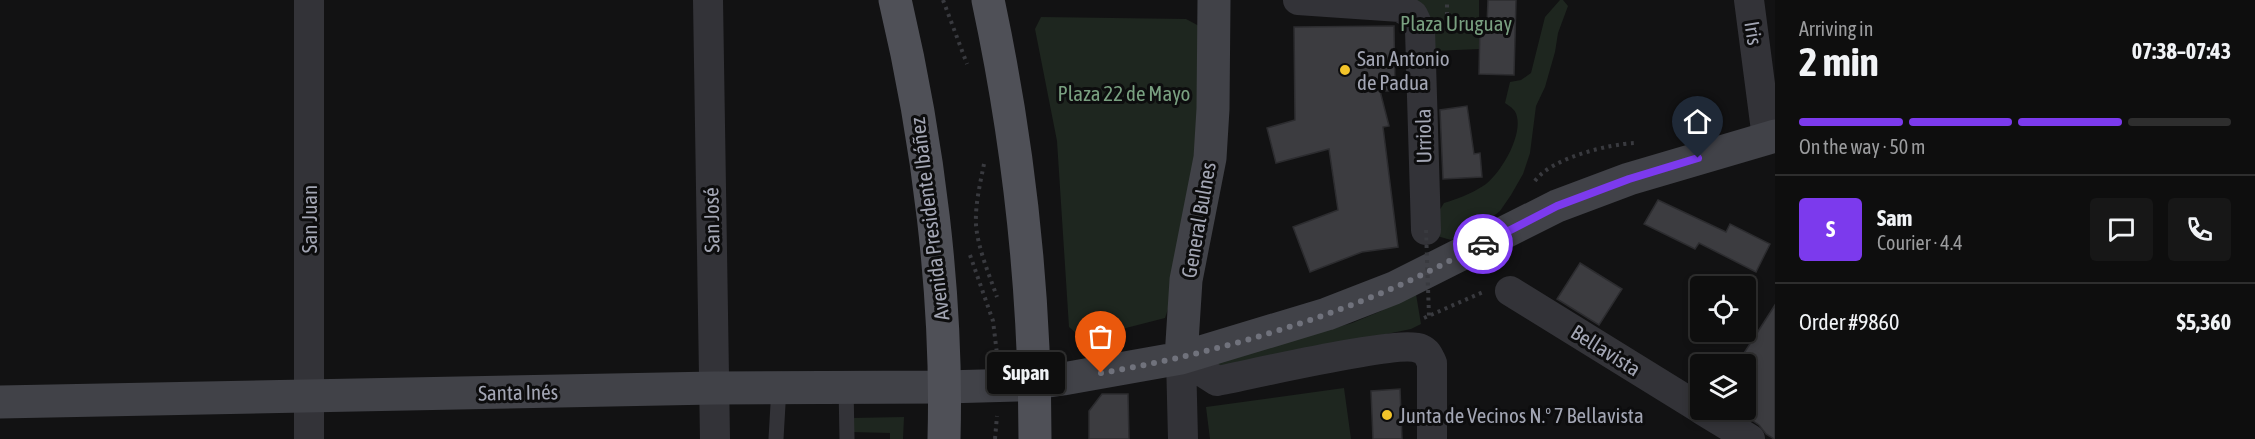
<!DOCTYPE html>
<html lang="en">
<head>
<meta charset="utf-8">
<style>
	:root { --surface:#0e0e0e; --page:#171717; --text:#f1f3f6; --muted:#9b9c9e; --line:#2e2e2e; --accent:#7c3aed }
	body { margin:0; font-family:"Asap Condensed",sans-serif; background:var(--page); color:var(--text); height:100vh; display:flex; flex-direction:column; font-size:22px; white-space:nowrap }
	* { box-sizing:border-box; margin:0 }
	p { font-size:20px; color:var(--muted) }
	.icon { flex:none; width:33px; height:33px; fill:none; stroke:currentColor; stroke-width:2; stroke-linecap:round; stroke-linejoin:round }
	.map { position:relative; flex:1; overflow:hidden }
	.drawer { display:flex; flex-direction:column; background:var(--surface); width:480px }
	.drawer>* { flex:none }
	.controls { position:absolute; left:1690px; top:276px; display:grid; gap:12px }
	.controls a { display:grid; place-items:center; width:66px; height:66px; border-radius:6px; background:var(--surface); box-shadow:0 3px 9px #0003,0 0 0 2px var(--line); font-size:30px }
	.pin { position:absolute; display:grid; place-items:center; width:51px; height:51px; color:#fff; margin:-62px -26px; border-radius:50% 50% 50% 0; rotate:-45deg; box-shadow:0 0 6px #0007 }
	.pin .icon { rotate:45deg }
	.courier { position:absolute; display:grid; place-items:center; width:60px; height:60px; margin:-30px; border:4px solid #7c3aed; border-radius:50%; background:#fff; color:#222; box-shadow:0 2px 8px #0007 }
	.bubble { position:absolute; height:42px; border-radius:6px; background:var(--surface); box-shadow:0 3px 9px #0003,0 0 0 2px var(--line); font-size:20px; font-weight:700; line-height:42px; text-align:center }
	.summary em { font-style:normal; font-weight:700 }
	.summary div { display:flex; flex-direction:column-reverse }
	.summary { display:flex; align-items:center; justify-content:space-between; height:102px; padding:0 24px }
	h1 { font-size:39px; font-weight:700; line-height:45px }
	.bar { display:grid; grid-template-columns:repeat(4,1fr); gap:9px 6px; align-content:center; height:72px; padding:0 24px }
	.bar i { height:8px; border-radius:4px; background:var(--line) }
	.bar .active { background:var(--accent) }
	.bar p { grid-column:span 4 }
	.line { display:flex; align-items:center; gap:15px; padding:0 24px; border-top:2px solid var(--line) }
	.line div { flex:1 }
	.round { display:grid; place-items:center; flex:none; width:63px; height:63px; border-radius:6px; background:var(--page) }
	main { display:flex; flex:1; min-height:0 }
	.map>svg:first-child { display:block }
	.green { fill:#1e261f }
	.building { fill:#3c3c40; stroke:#2c2c2f; stroke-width:1.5 }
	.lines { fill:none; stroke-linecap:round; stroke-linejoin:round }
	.path { stroke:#393a3f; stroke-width:4; stroke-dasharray:3 4.5; stroke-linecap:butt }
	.lane { stroke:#333338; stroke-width:15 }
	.street { stroke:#333338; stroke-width:30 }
	.secondary { stroke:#414248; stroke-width:33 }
	.primary { stroke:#4f5057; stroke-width:33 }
	.path-bridge { stroke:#393a3f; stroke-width:4; stroke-dasharray:3 4.5; stroke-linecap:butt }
	.done { stroke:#70727c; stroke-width:6; stroke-dasharray:0 10.8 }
	.route { stroke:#7c3aed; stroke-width:8 }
	.poi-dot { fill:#f3c42a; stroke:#0d0d0e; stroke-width:2 }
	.labels { text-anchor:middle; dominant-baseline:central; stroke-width:6; stroke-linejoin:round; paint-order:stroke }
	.park-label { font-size:21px; fill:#79a080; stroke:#0d0d0e }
	.street-label { font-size:21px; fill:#a3a6b4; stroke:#0d0d0e }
	.poi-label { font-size:21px; fill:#a3a6b4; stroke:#0d0d0e; text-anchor:start }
</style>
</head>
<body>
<main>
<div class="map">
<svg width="1775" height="439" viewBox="0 0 1775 439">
	<rect width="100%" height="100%" fill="#121213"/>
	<path class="green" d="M1405,0H1479V49L1434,51C1433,17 1435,17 1405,0Z
		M1560,0H1563L1568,6L1558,33L1555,52L1545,87L1536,106L1530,153L1523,174L1511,195L1500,211L1474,231L1451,240L1437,236L1439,211L1444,203C1457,199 1471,194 1483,186C1499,176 1522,138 1517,117C1516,110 1511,107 1505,103L1510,82L1521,80L1531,73L1545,17Z
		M1041,17L1186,19L1201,27L1196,161L1169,306L1165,318L1083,339L1069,327L1057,141L1035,29Z
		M1416,294L1421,324L1411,329L1216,369L1215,362L1352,323L1381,311L1408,295Z
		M1344,388L1351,439H1210L1206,407Z
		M904,417L903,439H890V433L851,432L852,418Z"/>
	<path class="building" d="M1488,0H1516L1514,75L1479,74L1480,24L1487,25Z
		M1394,26L1395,91H1380L1389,126L1383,127L1398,247L1362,252L1310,272L1293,227L1338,210L1329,149L1276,163L1267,128L1295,120L1294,27Z
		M1467,106L1474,154L1480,153L1482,177L1443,179L1440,110Z
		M1658,200L1726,232L1730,224L1770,244L1756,272L1699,243L1695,249L1644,224Z
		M1580,263L1622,289L1599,325L1557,299Z
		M1775,305V439H1774L1766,434L1759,425L1746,416V364H1737Z
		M1400,389L1402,439H1373L1371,391Z
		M1102,394H1128L1129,439H1089V411Z"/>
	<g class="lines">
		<path class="path" d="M943,0L967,64
			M1447,15V0
			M984,164C980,184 975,205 976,225C978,249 989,274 997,297
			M1535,181C1551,158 1609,144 1635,143
			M970,255L993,321L997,354
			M1424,318L1483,292
			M995,439L997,416"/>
		<path class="lane" d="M846,386L847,439
			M776,439L779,387"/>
		<path class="street" d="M708,0L715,439
			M1298,0L1400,7L1413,15L1420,30L1426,230
			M1749,0L1767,138
			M1510,291L1701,409
			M1181,358L1217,381C1249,375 1401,339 1421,349C1428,352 1429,357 1432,363V439
			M1181,358L1183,439
			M1702,410L1750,439
			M309,439V0"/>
		<path class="secondary" d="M1181,358L1186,280L1210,158L1213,109L1214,0
			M0,402L714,388L945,387L1020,385L1063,379L1181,358L1327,314L1394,288L1557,206L1629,179L1775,136"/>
		<path class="primary" d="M895,0C928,139 948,296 944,439
			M988,0C1019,145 1035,291 1035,439"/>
		<path class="path-bridge" d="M1426,230L1429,316"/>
	</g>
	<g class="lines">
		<path class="done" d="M1101,373C1198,357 1303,327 1393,288C1423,275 1453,259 1483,244"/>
		<path class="route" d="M1483,244L1557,206L1629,179L1698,158"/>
	</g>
	<g class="poi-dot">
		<circle cx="1345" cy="70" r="6"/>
		<circle cx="1387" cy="415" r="6"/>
	</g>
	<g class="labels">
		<g class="park-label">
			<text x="1456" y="23">Plaza Uruguay</text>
			<text x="1124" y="93">Plaza 22 de Mayo</text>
		</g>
		<g class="street-label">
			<text transform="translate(1754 33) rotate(81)">Iris</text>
			<text transform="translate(1423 136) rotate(-91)">Urriola</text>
			<text transform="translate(309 219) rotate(-90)">San Juan</text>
			<text transform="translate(929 219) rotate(-97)">Avenida Presidente Ibáñez</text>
			<text transform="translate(711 220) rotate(-91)">San José</text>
			<text transform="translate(1198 220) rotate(-80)">General Bulnes</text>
			<text transform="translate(1606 350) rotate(32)">Bellavista</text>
			<text transform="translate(518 392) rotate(-1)">Santa Inés</text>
		</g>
		<g class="poi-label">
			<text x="1357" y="58">San Antonio<tspan x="1357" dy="24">de Padua</tspan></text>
			<text x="1399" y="415">Junta de Vecinos N.º 7 Bellavista</text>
		</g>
	</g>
</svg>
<div class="controls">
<a><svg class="icon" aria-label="locate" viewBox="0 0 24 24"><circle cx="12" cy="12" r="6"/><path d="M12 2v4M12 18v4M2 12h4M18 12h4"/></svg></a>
<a><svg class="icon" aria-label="layers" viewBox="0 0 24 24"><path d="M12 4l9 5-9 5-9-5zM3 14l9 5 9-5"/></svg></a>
</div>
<div class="pin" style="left:1101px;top:373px;background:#ea580c"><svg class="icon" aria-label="bag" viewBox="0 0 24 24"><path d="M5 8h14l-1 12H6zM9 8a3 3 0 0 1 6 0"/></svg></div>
<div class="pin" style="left:1698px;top:158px;background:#1f2937"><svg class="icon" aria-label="home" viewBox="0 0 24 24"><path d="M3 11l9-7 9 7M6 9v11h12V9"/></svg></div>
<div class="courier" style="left:1483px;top:244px"><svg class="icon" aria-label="car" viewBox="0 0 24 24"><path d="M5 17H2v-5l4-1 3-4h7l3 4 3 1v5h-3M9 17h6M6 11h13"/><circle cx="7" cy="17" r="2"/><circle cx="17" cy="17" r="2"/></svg></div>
<div class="bubble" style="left:987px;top:352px;width:78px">Supan</div>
</div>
<section class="drawer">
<div class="summary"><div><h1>2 min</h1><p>Arriving in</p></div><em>07:38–07:43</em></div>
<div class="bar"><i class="active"></i><i class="active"></i><i class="active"></i><i></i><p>On the way · 50 m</p></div>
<div class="line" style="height:108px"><b class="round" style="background:var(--accent);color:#fff">S</b><div><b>Sam</b><p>Courier · 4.4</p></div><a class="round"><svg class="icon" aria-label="chat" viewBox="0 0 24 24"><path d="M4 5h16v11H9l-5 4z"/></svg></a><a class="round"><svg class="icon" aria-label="phone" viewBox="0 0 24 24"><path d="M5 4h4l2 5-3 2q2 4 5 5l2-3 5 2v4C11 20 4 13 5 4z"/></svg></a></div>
<div class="line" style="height:78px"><div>Order #9860</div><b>$5,360</b></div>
</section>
</main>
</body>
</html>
